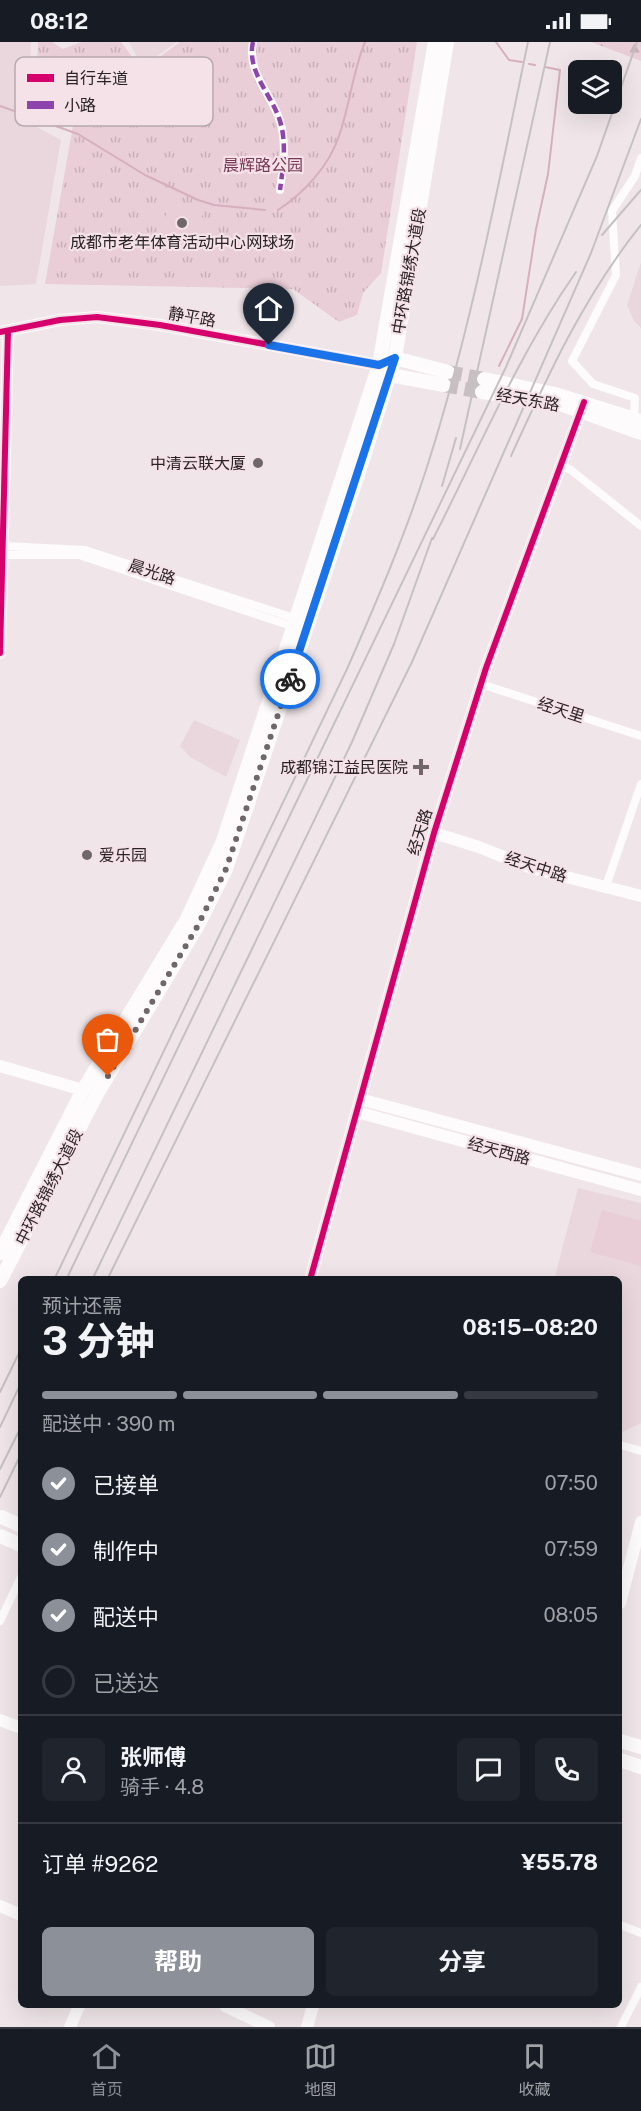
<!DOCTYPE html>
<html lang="zh">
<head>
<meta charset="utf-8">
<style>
	:root { --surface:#171b24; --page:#20242c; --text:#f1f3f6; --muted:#9ea1a6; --line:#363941; --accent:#8c9099 }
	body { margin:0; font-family:"Public Sans","Noto Sans SC",sans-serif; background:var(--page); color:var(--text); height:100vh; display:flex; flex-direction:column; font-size:22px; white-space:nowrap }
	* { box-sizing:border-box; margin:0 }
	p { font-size:20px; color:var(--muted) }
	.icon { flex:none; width:33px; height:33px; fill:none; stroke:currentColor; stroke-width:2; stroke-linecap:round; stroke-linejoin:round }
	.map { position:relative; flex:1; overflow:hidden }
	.side { position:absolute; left:18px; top:1234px; width:604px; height:732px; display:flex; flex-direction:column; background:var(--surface); border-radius:9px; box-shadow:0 6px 24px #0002 }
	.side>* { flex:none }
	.fabs { position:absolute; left:568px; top:18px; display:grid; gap:12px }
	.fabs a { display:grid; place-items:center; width:54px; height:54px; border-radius:9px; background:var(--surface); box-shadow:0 6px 24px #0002; font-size:30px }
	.pin { position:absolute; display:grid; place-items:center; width:51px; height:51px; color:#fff; margin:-62px -26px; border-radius:50% 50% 50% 0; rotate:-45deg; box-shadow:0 0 6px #0007 }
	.pin .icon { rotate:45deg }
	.courier { position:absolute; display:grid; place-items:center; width:60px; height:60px; margin:-30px; border:4px solid #1a73e8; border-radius:50%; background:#fff; color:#222; box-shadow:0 2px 8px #0007 }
	.overview em { font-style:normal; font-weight:700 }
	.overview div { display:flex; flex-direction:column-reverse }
	.overview { display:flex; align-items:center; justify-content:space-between; height:102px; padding:0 24px }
	h1 { font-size:39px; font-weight:700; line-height:45px }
	.bar { display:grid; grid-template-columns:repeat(4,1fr); gap:9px 6px; align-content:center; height:72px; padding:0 24px }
	.bar i { height:8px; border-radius:4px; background:var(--line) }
	.bar .active { background:var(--accent) }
	.bar p { grid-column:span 4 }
	.line { display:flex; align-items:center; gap:15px; padding:0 24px; border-top:2px solid var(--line) }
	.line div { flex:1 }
	.round { display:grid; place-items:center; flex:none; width:63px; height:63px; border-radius:9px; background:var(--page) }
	ol { padding:0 24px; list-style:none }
	li { display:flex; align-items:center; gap:18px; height:66px }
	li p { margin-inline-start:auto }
	li .icon { padding:6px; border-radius:50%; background:var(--accent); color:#fff; stroke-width:4 }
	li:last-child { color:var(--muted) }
	li i { width:33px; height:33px; border:3px solid var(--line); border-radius:50% }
	.primary-button { display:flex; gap:12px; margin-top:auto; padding:12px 24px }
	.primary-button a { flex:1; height:69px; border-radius:9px; background:var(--accent); color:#fff; font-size:24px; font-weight:700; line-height:69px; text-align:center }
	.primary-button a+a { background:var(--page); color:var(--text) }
	.status { display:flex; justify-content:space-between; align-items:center; height:42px; padding:0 30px; background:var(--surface); direction:ltr }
	.status svg { height:16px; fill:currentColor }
	.menu { display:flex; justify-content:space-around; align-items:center; height:84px; border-top:2px solid var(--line); background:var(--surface); font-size:16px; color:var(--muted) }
	.menu a { display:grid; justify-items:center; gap:3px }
	.menu .active { color:var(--accent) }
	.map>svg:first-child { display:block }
	.built { fill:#ead7de }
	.grass { fill:url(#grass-tufts) }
	.forest { fill:url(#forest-firs) }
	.pitch { fill:#e9cdd7 }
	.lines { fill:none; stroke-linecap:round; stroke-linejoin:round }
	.stream { stroke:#d5afbe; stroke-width:2 }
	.primary-tunnel { stroke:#c8bfc2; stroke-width:14; stroke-dasharray:14 7; stroke-linecap:butt }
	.street { stroke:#fdfbfc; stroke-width:8 }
	.secondary { stroke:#fdfbfc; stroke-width:12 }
	.primary { stroke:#fdfbfc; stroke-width:14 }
	.rail { stroke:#c5c1c3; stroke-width:2 }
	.quiet { stroke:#8e44ad; stroke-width:4.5; stroke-dasharray:9 4.5; stroke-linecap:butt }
	.cycleway-casing { stroke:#f4e2e8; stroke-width:10 }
	.cycleway { stroke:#d6006c; stroke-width:6 }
	.done { stroke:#6f676a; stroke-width:6; stroke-dasharray:0 10.8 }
	.route { stroke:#1a73e8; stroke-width:8 }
	.poi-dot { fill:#6f676a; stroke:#f4e2e8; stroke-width:2 }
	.labels { text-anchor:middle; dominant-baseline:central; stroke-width:4.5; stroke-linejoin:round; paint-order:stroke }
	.park-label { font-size:16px; fill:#763752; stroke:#f4e2e8 }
	.poi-label { font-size:16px; fill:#2a2325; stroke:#f4e2e8; text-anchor:end }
	.street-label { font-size:16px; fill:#2a2325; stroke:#f4e2e8 }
	.key { fill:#f4e2e8; stroke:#b7a9ae; stroke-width:1.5 }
	.key-label { font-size:16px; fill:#2a2325 }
</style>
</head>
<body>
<div class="status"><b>08:12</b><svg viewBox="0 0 49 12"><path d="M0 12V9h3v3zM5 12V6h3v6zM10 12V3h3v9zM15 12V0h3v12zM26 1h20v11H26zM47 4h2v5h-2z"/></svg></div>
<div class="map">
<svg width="641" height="1985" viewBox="0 0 641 1985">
	<defs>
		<pattern id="grass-tufts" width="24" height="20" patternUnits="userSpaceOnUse" patternTransform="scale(1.5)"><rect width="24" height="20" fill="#e9cdd7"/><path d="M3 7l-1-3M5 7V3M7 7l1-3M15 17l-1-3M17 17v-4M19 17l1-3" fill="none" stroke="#c8b0b8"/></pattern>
		<pattern id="forest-firs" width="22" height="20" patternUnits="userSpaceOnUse" patternTransform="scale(1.5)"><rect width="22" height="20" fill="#e9cdd7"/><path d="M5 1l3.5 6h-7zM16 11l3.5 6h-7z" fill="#c8b0b8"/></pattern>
	</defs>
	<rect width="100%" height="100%" fill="#f0e6e9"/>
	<path class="built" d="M0,0H31L28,80L61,98L36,242L0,244Z
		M129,0H177L142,25Z
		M641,220V286L634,279L627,263Z
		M194,678L240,698L226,735L190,715L180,704Z
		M578,1146L641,1161V1381L620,1391V1238H554Z"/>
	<path class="grass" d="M38,0H52L63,7L81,0H121L142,28L180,0H417L381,231L363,251L357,273L339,280L293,247L45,242L74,78L36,43Z"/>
	<path class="forest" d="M591,0H641V19Z"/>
	<path class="pitch" d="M171,157L204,168L192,205L159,195Z
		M602,1168L641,1179V1224L590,1210Z"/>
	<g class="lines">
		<path class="stream" d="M496,0L509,18L522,20
			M529,22L535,23
			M0,64L78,92L145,133L198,158L214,163L265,168
			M278,168C304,151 329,124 339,94C350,63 352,32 365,0
			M499,324L522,277L536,187L548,132L560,28L545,25"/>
		<path class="primary-tunnel" d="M448,330L484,337
			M444,343L482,350"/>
		<path class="street" d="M253,0C246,29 272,53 280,79C287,102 283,125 280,148
			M634,377L635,356L593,342L572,319L616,233L612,169L635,134L641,116
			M560,423L571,428L641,484
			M4,504L85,508L297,577
			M3,513H79L294,585
			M481,642L641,694
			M605,847L641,742
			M620,1403L641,1409
			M0,1579L21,1535
			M620,1883L641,1891
			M621,1985L641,1945"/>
		<path class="secondary" d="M0,290L60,278L97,275L160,283L379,323
			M0,611L8,289
			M434,791L479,805L531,826L641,854
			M0,1024L83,1048
			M360,1057L641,1133
			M357,1070L641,1148
			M310,1238L434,791L486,626L584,361
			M620,1561L641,1480
			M0,1678L21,1686
			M0,1864L21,1873
			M225,1964L269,1985
			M70,1985L79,1964
			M307,1985L313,1964"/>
		<path class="primary" d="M484,337L555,352L641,379
			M444,343L390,333L379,323L395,316L448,330
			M482,350L557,361L641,391
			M0,1211L83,1048L187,877L223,799L379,323L435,0
			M0,1239L97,1052L197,885L226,827L359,430L395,316L447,0
			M2,1475L21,1484
			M0,1494L21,1503
			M620,1699L641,1705
			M620,1718L641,1725"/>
		<path class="rail" d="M602,193L641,148
			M460,407L550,0
			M511,414C548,333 584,254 641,183
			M442,444L456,396
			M433,497C479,407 518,313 576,230
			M54,1238L347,627C376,561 404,496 426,428C471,288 498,144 528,0
			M66,1238L506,325L597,114L637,0
			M92,1238L352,700L394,602L432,496
			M107,1238L412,620L591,211L641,77
			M0,1350L21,1307
			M0,1385L21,1341
			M0,1427L21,1385
			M0,1455L21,1412"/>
		<path class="quiet" d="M253,0C246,29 272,53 280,79C287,102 283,125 280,148"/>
		<defs>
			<path id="cycleway" d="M0,290L60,278L97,275L160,283L379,323
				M0,611L8,289
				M310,1238L434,791L486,626L584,360"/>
		</defs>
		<use href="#cycleway" class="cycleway-casing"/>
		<use href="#cycleway" class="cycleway"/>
	</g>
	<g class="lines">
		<path class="done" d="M108,1034L197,885L226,827L290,637"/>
		<path class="route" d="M269,303L379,323L395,316L290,637"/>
	</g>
	<g class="poi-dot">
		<circle cx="182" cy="181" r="6"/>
		<circle cx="258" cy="421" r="6"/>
		<path d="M418 716h6v6h6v6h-6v6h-6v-6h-6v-6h6z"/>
		<circle cx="87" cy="813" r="6"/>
	</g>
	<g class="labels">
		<g class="park-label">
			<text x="263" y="123">晨辉路公园</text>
		</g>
		<g class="poi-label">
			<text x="182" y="200" text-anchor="middle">成都市老年体育活动中心网球场</text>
			<text x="246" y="421">中清云联大厦</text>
			<text x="408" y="725">成都锦江益民医院</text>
			<text x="99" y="813" text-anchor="start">爱乐园</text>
		</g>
		<g class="street-label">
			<text transform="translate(409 229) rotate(-80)">中环路锦绣大道段</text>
			<text transform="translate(192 275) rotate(10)">静平路</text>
			<text transform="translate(528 358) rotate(10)">经天东路</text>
			<text transform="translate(152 530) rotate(18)">晨光路</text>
			<text transform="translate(561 668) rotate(18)">经天里</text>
			<text transform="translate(420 790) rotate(-73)">经天路</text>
			<text transform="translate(536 825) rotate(18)">经天中路</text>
			<text transform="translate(499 1109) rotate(15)">经天西路</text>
			<text transform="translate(49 1145) rotate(-63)">中环路锦绣大道段</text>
		</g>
	</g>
	<rect x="15" y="15" width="198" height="69" rx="9" class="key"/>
	<rect x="27" y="32" width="27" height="8" fill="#d6006c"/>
	<rect x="27" y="59" width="27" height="8" fill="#8e44ad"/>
	<g class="key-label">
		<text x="64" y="42">自行车道</text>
		<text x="64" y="69">小路</text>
	</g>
</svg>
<div class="fabs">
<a><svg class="icon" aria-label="layers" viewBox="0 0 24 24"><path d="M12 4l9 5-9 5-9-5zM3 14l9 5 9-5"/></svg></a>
</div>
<div class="pin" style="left:108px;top:1034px;background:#ea580c"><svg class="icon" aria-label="bag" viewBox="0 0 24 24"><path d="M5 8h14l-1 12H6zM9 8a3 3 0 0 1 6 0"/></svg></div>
<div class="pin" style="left:269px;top:303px;background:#1f2937"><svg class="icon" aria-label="home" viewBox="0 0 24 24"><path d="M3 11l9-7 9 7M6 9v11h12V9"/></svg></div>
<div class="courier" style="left:290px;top:637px"><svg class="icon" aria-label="bike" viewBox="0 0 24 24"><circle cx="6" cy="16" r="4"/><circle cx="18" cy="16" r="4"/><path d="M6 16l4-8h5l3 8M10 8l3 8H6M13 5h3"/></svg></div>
<section class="side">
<div class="overview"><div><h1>3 分钟</h1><p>预计还需</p></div><em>08:15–08:20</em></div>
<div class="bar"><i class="active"></i><i class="active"></i><i class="active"></i><i></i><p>配送中 · 390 m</p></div>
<ol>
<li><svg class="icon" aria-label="check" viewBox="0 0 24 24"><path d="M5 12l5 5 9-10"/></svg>已接单<p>07:50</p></li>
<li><svg class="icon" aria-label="check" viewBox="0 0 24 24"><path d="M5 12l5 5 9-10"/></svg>制作中<p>07:59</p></li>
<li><svg class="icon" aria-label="check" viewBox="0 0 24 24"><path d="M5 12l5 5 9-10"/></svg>配送中<p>08:05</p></li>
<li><i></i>已送达</li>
</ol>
<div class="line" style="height:108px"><a class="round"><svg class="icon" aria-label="person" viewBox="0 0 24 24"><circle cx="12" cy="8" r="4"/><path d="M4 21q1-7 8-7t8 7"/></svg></a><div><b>张师傅</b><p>骑手 · 4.8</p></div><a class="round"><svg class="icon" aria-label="chat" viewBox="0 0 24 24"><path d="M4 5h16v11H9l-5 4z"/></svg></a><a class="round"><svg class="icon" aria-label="phone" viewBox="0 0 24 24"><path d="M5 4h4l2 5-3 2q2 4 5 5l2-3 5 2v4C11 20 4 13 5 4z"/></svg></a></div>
<div class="line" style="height:78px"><div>订单 #9262</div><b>¥55.78</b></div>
<div class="primary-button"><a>帮助</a><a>分享</a></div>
</section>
</div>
<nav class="menu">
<a class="active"><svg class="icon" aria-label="home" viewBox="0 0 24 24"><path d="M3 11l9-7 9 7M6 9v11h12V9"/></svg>首页</a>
<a><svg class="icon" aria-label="map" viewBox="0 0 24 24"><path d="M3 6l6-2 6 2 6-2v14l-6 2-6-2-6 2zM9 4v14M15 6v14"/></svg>地图</a>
<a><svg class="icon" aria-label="saved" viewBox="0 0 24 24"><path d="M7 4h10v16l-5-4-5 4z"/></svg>收藏</a>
</nav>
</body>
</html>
